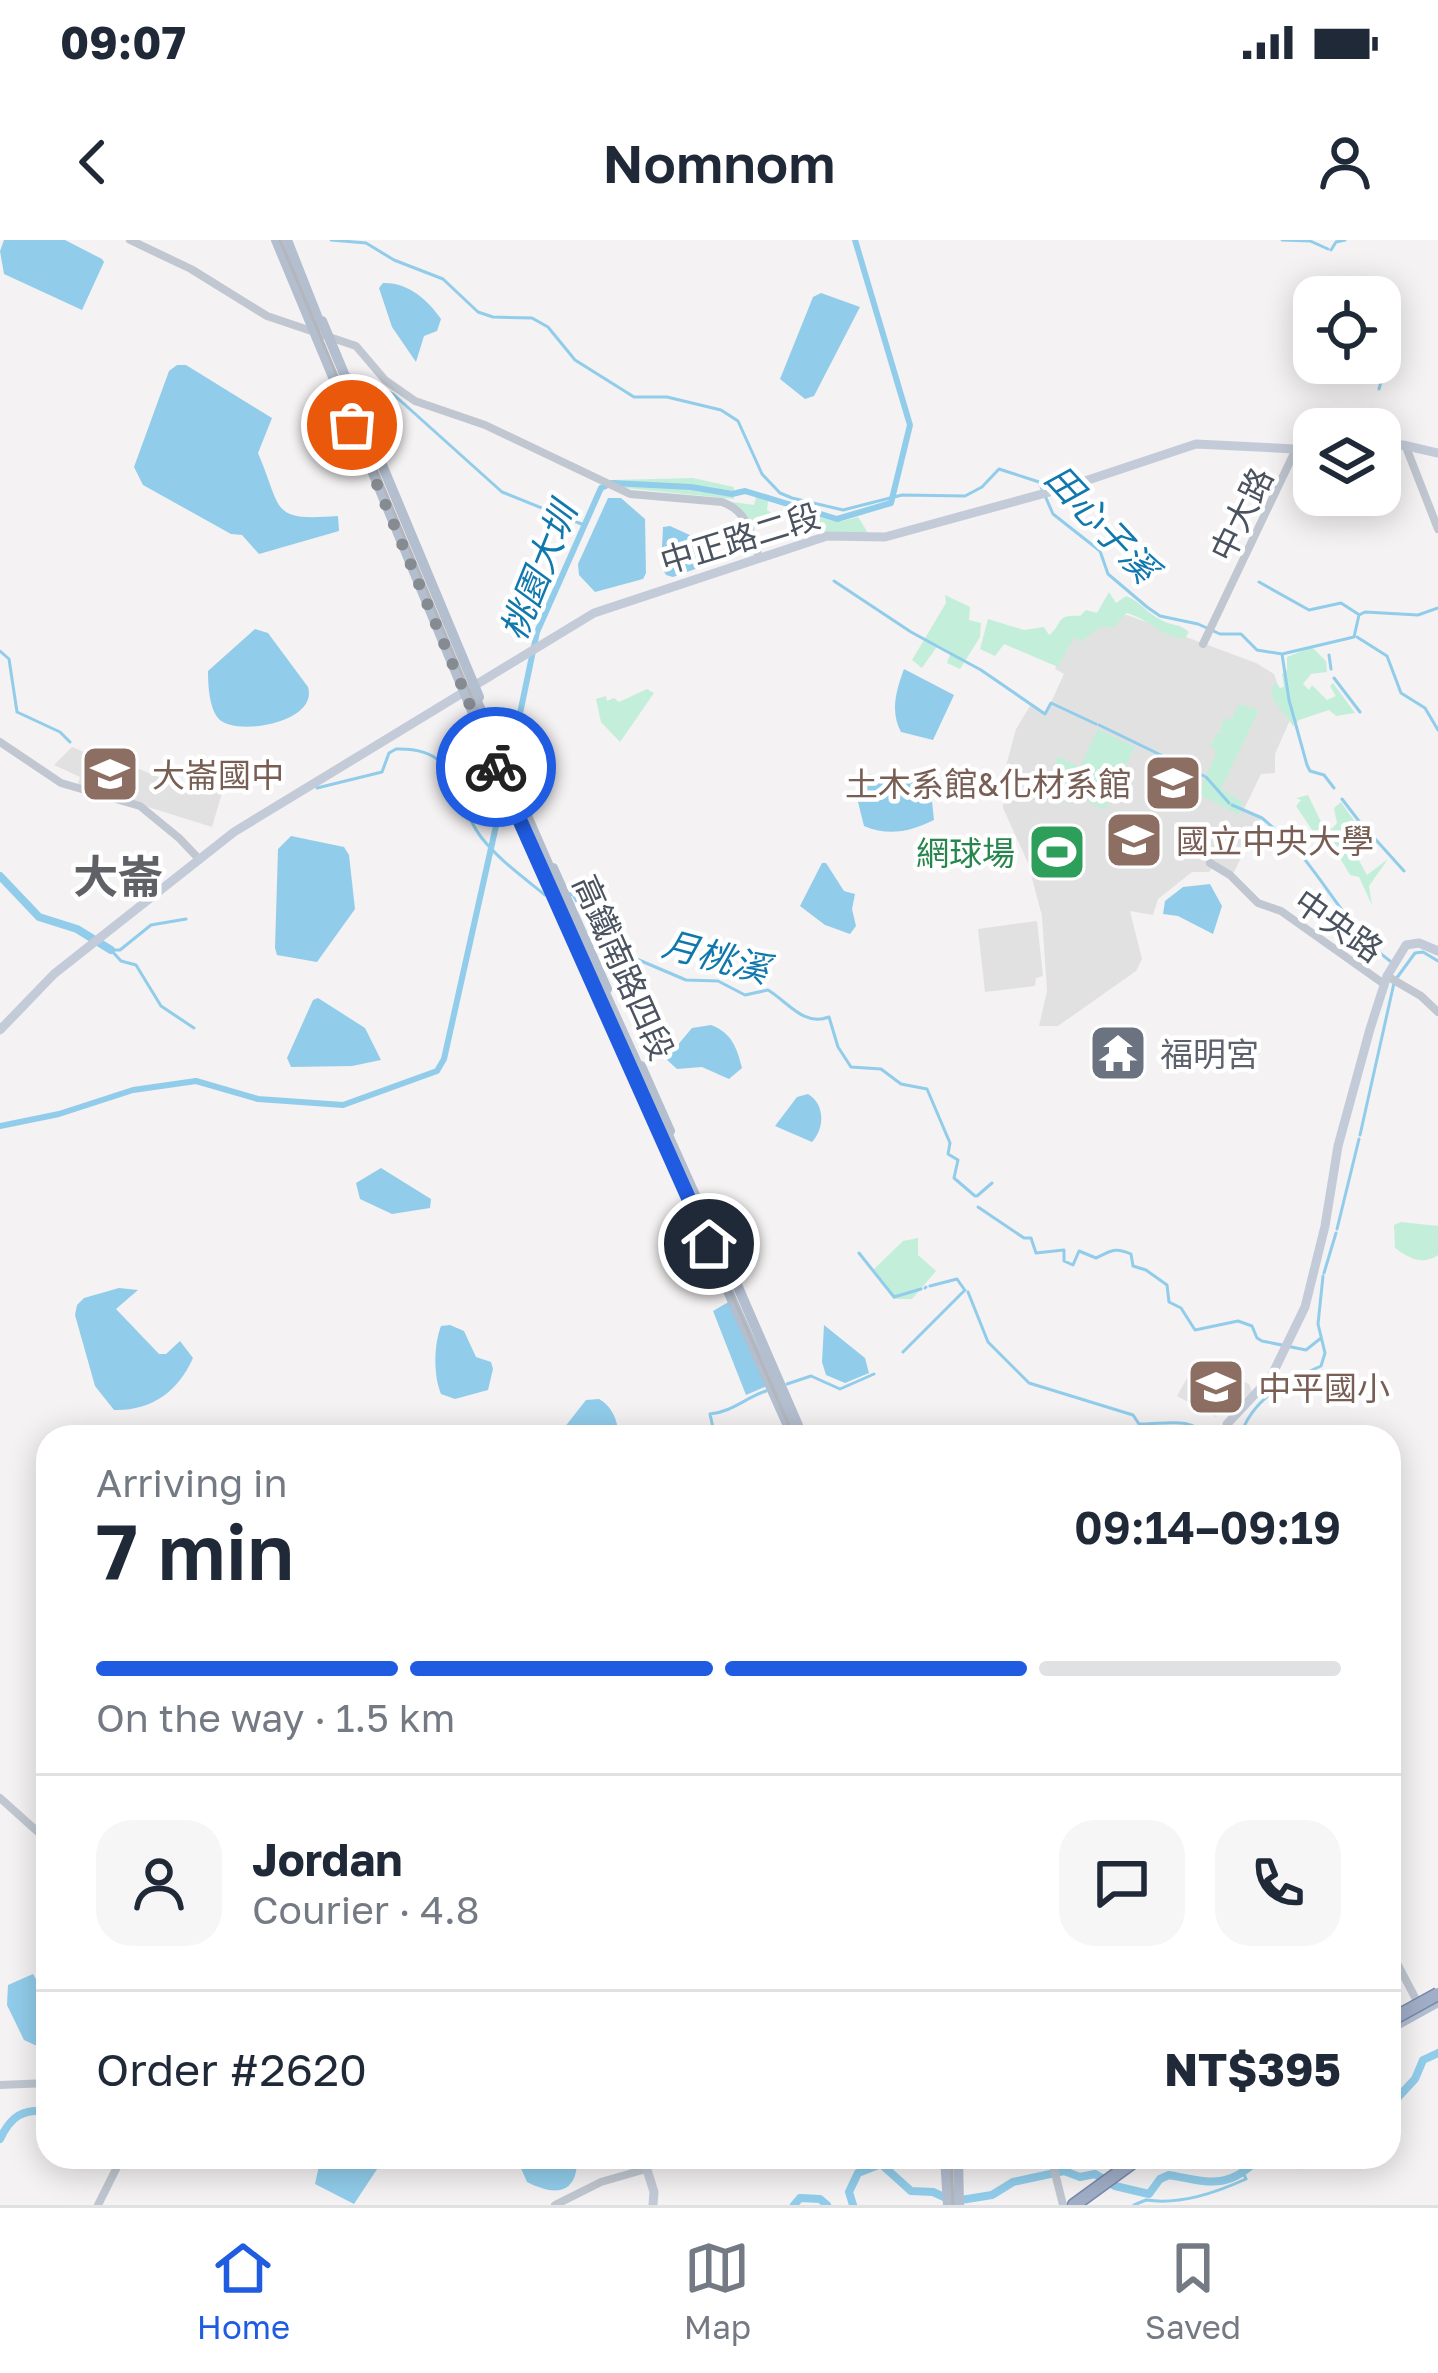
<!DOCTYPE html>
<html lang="en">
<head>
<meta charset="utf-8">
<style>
	:root { --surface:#fff; --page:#f6f6f7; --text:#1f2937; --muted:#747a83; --line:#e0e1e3; --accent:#1f5ce2 }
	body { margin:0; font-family:"Golos Text","Noto Sans TC",sans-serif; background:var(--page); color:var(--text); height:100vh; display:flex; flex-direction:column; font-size:45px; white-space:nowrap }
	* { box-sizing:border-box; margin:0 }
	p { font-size:39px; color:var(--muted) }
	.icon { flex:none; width:66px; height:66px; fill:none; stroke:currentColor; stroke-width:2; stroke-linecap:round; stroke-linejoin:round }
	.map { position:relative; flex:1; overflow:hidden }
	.sheet { position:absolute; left:36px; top:1185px; width:1365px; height:744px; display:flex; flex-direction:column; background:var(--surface); border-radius:36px; box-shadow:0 6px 30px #0003 }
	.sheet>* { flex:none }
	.fabs { position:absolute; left:1293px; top:36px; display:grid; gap:24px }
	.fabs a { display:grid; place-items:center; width:108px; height:108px; border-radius:24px; background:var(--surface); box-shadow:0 6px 30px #0003; font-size:60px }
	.pin { position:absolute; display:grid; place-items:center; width:102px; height:102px; color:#fff; margin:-51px; border:6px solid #fff; border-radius:50%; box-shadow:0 3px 12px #0007 }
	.courier { position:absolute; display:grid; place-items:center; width:120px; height:120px; margin:-60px; border:9px solid #1f5ce2; border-radius:50%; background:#fff; color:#222; box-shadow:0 3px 15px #0007 }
	.headline em { font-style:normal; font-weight:600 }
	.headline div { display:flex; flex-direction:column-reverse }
	.headline { display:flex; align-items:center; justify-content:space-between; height:204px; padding:0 60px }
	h1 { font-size:78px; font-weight:600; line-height:90px }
	.bar { display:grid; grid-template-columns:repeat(4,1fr); gap:18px 12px; align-content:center; height:144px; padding:0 60px }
	.bar i { height:15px; border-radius:9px; background:var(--line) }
	.bar .selected { background:var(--accent) }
	.bar p { grid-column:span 4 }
	.line { display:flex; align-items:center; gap:30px; padding:0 60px; border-top:3px solid var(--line) }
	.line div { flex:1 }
	.round { display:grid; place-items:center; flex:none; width:126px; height:126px; border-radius:36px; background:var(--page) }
	.status { display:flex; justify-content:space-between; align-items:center; height:84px; padding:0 60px; background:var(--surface); direction:ltr }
	.status svg { height:33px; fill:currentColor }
	header { display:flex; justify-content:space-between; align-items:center; height:156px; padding:0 60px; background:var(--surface); font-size:54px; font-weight:600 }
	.tab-bar { display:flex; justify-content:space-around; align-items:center; height:168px; border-top:3px solid var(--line); background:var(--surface); font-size:33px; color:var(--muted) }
	.tab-bar a { display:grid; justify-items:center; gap:6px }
	.tab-bar .selected { color:var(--accent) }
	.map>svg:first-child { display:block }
	.education { fill:#e2e1e1 }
	.green { fill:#c3efda }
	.water { fill:#91cdeb }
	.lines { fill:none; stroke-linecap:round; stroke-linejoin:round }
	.stream { stroke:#91cdeb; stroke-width:3 }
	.canal { stroke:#91cdeb; stroke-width:6 }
	.river { stroke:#91cdeb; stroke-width:8 }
	.trunk-casing { stroke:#7789ab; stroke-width:15 }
	.tertiary { stroke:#c0c7d0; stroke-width:8 }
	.secondary { stroke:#c4cbd8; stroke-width:9 }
	.primary { stroke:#b3becf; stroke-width:10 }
	.trunk { stroke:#a0aec7; stroke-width:12 }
	.rail { stroke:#b4b6bc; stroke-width:3 }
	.trunk-bridge-casing { stroke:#7789ab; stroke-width:15; stroke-linecap:butt }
	.trunk-bridge { stroke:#a0aec7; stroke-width:12 }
	.done { stroke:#868b92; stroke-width:12; stroke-dasharray:0 21.6 }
	.route { stroke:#1f5ce2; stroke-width:15 }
	.labels { text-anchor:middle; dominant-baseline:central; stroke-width:9; stroke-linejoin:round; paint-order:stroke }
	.street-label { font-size:33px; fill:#4a535f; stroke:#fff }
	.education-label { font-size:33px; fill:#785e54; stroke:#fff; text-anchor:start }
	.leisure-label { font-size:33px; fill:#27864d; stroke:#fff; text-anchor:end }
	.worship-label { font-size:33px; fill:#5b616d; stroke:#fff; text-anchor:start }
	.water-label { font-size:36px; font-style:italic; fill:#1078ad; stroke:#fff }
	.district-label { font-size:45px; font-weight:bold; fill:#5f6167; stroke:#fff }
</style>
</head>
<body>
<div class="status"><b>09:07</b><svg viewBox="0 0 49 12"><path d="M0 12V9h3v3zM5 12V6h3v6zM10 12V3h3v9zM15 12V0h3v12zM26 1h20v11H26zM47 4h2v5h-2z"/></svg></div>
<header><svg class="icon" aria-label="back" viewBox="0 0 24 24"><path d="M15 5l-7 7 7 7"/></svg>Nomnom<svg class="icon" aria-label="person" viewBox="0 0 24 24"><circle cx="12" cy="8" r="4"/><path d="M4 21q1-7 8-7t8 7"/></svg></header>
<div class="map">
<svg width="1438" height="1965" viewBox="0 0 1438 1965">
	<rect width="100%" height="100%" fill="#f4f2f2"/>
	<path class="education" d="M1127,375L1256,423L1274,434L1290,480L1275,514V533L1261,534L1244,569L1261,578L1232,636L1215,624L1209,632H1192L1158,659L1153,675L1130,671L1142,719L1136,731L1058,786H1039L1047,751L1042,676L1028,623L1003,568V537L1016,489L1030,466L1046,473L1064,434L1055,429L1063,410L1079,389Z
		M72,507L91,515L110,517L171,542L185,543V547L222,553L212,587L78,545L80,537L54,525Z
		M1037,681L1043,736L1036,738L1035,746L985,752L978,689Z
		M1198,1119L1249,1144L1252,1151L1231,1172L1221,1170L1216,1177L1177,1156Z"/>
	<path class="green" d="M693,238L734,247V259L615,247L613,240Z
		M756,257L768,261L767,270L774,275L791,270L838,282L858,277L870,296L818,292L798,297L791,280H775L754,289L732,262L754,265Z
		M1109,352L1116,363L1126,356C1140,361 1147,373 1161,380C1172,386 1179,383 1189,392L1185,398C1164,399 1150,380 1127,373L1114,387H1100L1080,402L1074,397L1058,427L1004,404L995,416L980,409L988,379L1024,390L1044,387L1049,395C1064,384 1054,374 1080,376L1086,370L1097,373Z
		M945,355L970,367L969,380L981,383L980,397L960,429L947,423L951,412L938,405L922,428L912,420L946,363Z
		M1312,407L1326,421L1327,432L1311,434L1303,444L1309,450L1312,445L1327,460L1336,456L1330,446L1333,443L1355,473L1336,476L1329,470L1299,480L1293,486L1273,459L1271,448L1276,442L1280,448L1284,447L1282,434L1287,430V417Z
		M647,449L654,453L620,502L601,482L596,459L606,456L607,461L614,458L619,462Z
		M1239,464L1259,470L1221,549L1243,562L1239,575L1198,554L1217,511L1210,507L1217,493H1225L1219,490L1225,477L1231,480Z
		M1098,489L1135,507L1105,570L1068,552L1062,564L1048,556L1056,520L1059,517L1080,527Z
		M1308,555L1324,588L1328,583L1332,589L1337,583L1334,568L1341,562L1363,593L1352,608L1367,635L1388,619L1369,646L1372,665L1359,637L1350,635L1337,613L1318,599L1296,566L1301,560L1296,558Z
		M1401,982L1438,986V1015C1422,1026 1409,1018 1395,1008L1394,985Z
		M918,998V1015L936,1031L912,1059H894L872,1031L903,1001Z"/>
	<path class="water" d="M4,0H65L102,19L104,22L82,70L4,34L0,11Z
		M383,43C408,42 428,60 441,79L437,91L424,96L416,122L392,87L379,48Z
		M821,53L860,67L814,156L805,159L780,139L813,57Z
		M177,125H186L272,178L258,213C283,272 270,281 338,276L339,291L259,314L242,295L231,294L143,245L134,227L169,131Z
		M608,258H621L645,279L646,333L643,339L595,352L579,335L578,324Z
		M670,286L692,296L698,328L673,337L666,335L661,326L663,287Z
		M255,389L268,393L308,447C319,484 232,497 218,478C209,467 208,444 208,431Z
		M904,429L954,455L933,500L901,492C890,471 896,451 904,429Z
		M869,534L901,541L911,534L931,552L934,580C911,591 890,597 864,586L857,558Z
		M291,596L344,607L349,615L355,669L317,722L277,715L275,708L278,609Z
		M822,623H826L844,651L855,654L852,669L856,686L850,694L825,685L800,666Z
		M1210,644L1222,666L1213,694L1178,676L1163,674L1165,661L1183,647Z
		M318,758L365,788L381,820L352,826L291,827L287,818L313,760Z
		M711,785C732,793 737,808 742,828L729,839L702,827L677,829L666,819L692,788Z
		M808,854C825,864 825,888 812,902L775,886L797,857Z
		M381,928L431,959L430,968L392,974L360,959L356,943Z
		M119,1048L138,1050L116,1069L159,1114H166L180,1101L193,1118C178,1152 151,1171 114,1170L95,1146L75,1075L77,1065L84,1058Z
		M732,1060L767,1146L746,1155L713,1071Z
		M450,1085L464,1091L476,1117L491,1122L493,1129L488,1150L455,1159L441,1154C433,1135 434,1104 441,1086Z
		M824,1085L865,1118L869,1133L845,1143L826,1135L822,1122Z
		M599,1159C612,1166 619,1182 618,1197H569L564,1188L586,1160Z
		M33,1734L39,1744L48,1743V1811L24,1800L7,1765L8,1745Z
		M321,1917H385L354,1964L315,1944Z
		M516,1917H577C578,1952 559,1958 527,1942Z"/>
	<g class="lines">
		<path class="stream" d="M331,0L366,3L394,20L443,39L478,72L493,77L532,78L548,87L575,120L634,157H667L721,170L738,181L762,234L780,253L792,258L843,270L902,255L965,256L982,247L999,229L1039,242L1053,274L1100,311L1108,334L1147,367L1160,376L1198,384L1220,394H1241L1257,410L1282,414L1289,460L1307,525L1310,531L1324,535L1334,548
			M1282,0L1310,1L1328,9
			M1331,10L1336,2L1345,0
			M350,135L393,154L502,252L584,285
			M1379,149L1382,138
			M834,341L911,392L981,430L1045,474L1051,463L1096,484
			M1259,342L1309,370L1341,363L1358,374
			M1357,397L1387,416L1401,453L1425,468L1438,490
			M0,411L9,419L17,472L60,492L70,502
			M1282,414L1354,397L1359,375L1365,372L1418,375L1438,368
			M1329,415L1331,429
			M1334,438L1360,472
			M1099,485L1204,536
			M1206,537L1229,563
			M317,548L382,532L389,513L396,509C462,507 450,556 481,597C498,619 523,637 545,655
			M1342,559L1365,589
			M1232,565L1262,578L1284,597
			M1368,591L1404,631
			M1287,599C1325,638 1346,688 1390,721
			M567,653L573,655L600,699L613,709L686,740L718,741L745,755L768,750C788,762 804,787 829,777L838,807L851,827L881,829L901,844L927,849L950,903L948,914L958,920L954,938L975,956
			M186,679L151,685L120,710H111L121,721L136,725L161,766L194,788
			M1396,739L1415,713L1423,712L1438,721
			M1360,895L1394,743
			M977,956L992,943
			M978,967L1024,998H1031L1036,1013L1064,1010V1021L1073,1025L1079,1011L1096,1018C1110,1012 1113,1006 1131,1014L1133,1026L1146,1030L1167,1045L1169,1062L1181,1068L1195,1090L1238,1081L1252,1086L1257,1098L1262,1101L1306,1110L1321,1098
			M1337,989L1359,899
			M859,1013L894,1057L921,1049
			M1324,1033L1336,993
			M930,1046L957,1039L964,1049
			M925,1048L926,1047
			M968,1052L988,1102L1029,1143L1133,1175L1139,1184C1162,1185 1193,1175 1206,1197
			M903,1112L965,1050
			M787,1144L811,1136L840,1149L874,1134
			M715,1197L710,1174C732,1172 745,1158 766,1151
			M1240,1197C1252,1158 1287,1141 1321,1126L1325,1113L1318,1084L1323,1036
			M1134,1965L1146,1960C1180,1965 1215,1953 1246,1939L1239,1924L1192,1925L1177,1921L1184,1917"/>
		<path class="canal" d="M509,526L537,392L601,248L612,243L691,247L732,254L745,251L837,279L891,263L910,185L855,0
			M0,886L59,874L133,850L196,841L258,859L343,865L437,831L444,819L504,550"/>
		<path class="river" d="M0,636L39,677L77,689L111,710
			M1389,1867L1415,1839L1423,1820L1438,1813
			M0,1899C11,1876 22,1869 48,1871
			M1292,1917L1301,1925L1310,1917
			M961,1960L992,1955L1013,1942L1064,1931L1080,1937L1095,1934L1115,1946L1149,1954L1160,1939L1169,1935C1208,1942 1228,1951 1260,1917
			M794,1965L800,1958L820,1959L827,1965
			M853,1965L849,1952L858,1933L881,1924L911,1951L933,1952L944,1957"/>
		<defs>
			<path id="trunk" d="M1074,1965L1140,1917"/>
		</defs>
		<use href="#trunk" class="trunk-casing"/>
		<path class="tertiary" d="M130,0L191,29L267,76L356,106L385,140L415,161L485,185L630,254L722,262C748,271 751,294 759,318
			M1406,207L1438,289
			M1203,404L1296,209
			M0,502L61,543L140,566L179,598L199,619
			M1210,623L1230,635L1258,663L1281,671L1384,744
			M1387,736L1421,756L1438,772
			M0,1558L48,1601
			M1389,1708L1419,1765
			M0,1845L48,1843
			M1055,1917L1054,1929L1063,1965
			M98,1965L122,1917
			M555,1965L601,1942L646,1929"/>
		<path class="secondary" d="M1380,207L1403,205L1438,213
			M0,790L54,734L234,592L594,373L827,296L885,297L1064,248L1196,204L1314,210
			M1227,1184L1271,1137L1305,1067L1325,986L1338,906L1370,789L1387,736L1406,705L1419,703L1438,711
			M643,1917L654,1952L653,1965"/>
		<path class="primary" d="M276,0L502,543L793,1197
			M287,0L321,86
			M322,81L479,457
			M473,452L552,633
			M553,628L607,749
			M601,744L640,830
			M641,826L670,891
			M664,886L708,984
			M709,980L803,1197
			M1389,1789L1438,1762
			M945,1917L948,1965
			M958,1917L959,1965"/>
		<use href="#trunk" class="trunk"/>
		<path class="rail" d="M280,0L495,513L794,1197
			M951,1917L953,1965"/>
		<defs>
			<path id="trunk-bridge" d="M1389,1781L1438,1754"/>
		</defs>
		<use href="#trunk-bridge" class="trunk-bridge-casing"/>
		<use href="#trunk-bridge" class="trunk-bridge"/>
	</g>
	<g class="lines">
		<path class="done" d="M352,185L496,527"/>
		<path class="route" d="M496,527L709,1004"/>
	</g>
	<defs>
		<symbol id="school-square" viewBox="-11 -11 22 22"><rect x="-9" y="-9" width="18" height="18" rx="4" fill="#8d6e63" stroke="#fff"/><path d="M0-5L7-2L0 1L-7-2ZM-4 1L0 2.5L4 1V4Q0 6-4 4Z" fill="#fff"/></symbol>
		<symbol id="university-square" viewBox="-11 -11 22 22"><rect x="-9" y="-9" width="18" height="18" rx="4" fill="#8d6e63" stroke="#fff"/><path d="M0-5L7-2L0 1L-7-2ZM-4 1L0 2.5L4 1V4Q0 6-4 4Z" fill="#fff"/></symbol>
		<symbol id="stadium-square" viewBox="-11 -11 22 22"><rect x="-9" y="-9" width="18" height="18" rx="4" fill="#2e9e5b" stroke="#fff"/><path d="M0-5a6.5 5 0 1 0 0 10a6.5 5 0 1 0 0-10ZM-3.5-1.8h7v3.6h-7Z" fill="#fff"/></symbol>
		<symbol id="temple-square" viewBox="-11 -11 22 22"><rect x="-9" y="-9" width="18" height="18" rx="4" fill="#6b7280" stroke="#fff"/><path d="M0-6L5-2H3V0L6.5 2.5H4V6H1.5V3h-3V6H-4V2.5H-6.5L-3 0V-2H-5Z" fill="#fff"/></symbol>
	</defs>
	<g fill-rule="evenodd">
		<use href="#school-square" x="77" y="501" width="66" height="66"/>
		<use href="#university-square" x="1140" y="510" width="66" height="66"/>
		<use href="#university-square" x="1101" y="567" width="66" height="66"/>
		<use href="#stadium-square" x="1024" y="579" width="66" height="66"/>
		<use href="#temple-square" x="1085" y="780" width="66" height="66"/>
		<use href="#school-square" x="1183" y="1114" width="66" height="66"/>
	</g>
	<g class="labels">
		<g class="street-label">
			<text transform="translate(1241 274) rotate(-64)">中大路</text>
			<text transform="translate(740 298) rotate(-17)">中正路二段</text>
			<text transform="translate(1339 685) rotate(35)">中央路</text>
			<text transform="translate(624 727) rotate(66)">高鐵南路四段</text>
		</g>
		<g class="education-label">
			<text x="152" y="534">大崙國中</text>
			<text x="1131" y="543" text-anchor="end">土木系館&amp;化材系館</text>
			<text x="1176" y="600">國立中央大學</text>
			<text x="1258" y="1147">中平國小</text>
		</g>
		<g class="leisure-label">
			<text x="1015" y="612">網球場</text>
		</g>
		<g class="worship-label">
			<text x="1160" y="813">福明宮</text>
		</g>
		<g class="water-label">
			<text transform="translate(1102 283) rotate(47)">田心子溪</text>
			<text transform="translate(538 331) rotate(-68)">桃園大圳</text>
			<text transform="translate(716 716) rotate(15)">月桃溪</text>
		</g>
		<g class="district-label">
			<text x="118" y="636">大崙</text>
		</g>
	</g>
</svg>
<div class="fabs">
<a><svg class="icon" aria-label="locate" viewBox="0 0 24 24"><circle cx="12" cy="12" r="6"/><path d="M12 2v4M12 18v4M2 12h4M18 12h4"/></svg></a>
<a><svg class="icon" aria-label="layers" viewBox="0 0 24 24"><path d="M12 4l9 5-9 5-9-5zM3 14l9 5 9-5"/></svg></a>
</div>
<div class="pin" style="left:352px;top:185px;background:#ea580c"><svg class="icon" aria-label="bag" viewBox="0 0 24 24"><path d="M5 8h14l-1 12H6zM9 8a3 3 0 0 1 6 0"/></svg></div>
<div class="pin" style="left:709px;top:1004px;background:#1f2937"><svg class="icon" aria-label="home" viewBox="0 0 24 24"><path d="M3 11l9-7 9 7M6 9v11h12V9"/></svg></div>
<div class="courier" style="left:496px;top:527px"><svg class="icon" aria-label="bike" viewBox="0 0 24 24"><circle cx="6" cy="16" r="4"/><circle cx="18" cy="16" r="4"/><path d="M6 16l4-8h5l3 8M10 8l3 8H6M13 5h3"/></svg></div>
<section class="sheet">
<div class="headline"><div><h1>7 min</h1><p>Arriving in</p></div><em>09:14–09:19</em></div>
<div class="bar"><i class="selected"></i><i class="selected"></i><i class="selected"></i><i></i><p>On the way · 1.5 km</p></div>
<div class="line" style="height:216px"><a class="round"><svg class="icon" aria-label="person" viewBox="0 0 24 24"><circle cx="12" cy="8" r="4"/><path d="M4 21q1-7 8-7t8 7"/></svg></a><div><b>Jordan</b><p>Courier · 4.8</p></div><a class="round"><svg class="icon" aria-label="chat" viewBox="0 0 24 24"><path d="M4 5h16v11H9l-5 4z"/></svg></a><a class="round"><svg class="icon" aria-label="phone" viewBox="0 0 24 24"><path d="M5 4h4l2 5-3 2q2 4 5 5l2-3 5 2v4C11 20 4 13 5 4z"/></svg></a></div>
<div class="line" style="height:156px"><div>Order #2620</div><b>NT$395</b></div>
</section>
</div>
<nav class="tab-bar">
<a class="selected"><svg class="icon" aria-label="home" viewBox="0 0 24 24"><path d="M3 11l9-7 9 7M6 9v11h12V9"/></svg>Home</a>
<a><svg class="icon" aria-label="map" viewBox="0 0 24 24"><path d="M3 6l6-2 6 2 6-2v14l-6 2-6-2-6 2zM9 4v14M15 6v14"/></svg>Map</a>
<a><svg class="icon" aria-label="saved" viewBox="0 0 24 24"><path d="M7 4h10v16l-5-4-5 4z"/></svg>Saved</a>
</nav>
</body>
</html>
